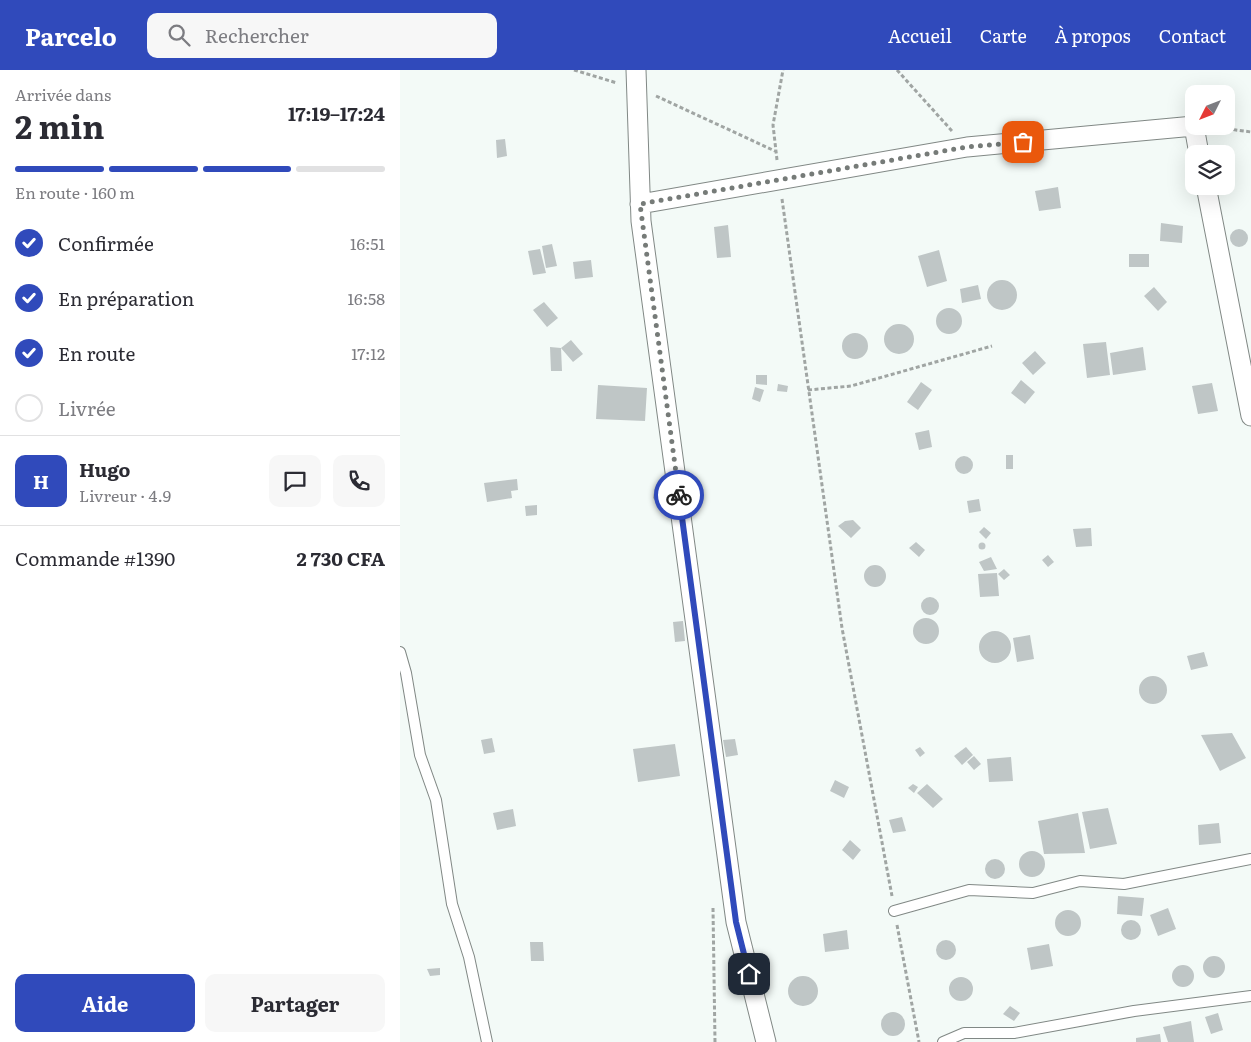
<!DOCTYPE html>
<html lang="fr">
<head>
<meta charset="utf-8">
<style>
	:root { --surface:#fff; --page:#f7f7f7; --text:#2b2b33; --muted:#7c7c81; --line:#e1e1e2; --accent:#304abb }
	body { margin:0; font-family:Literata,serif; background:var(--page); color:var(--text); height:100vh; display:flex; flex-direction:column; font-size:19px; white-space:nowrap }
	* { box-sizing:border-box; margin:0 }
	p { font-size:16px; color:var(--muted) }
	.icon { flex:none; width:28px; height:28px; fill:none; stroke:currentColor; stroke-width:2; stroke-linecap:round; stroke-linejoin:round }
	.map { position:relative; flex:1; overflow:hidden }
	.panel { display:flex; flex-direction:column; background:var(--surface); width:400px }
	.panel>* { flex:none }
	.needle { width:32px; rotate:228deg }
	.fabs { position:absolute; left:785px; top:15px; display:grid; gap:10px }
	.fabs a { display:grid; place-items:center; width:50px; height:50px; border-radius:10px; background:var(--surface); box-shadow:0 5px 20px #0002; font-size:25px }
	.pin { position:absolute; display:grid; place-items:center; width:42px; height:42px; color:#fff; margin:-21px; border-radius:10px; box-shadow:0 2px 8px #0006 }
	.courier { position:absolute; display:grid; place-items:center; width:50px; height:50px; margin:-25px; border:4px solid #304abb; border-radius:50%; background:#fff; color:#222; box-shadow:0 1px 6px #0007 }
	.headline em { font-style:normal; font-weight:700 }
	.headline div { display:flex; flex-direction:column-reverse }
	.headline { display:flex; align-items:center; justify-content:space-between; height:85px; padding:0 15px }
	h1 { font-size:32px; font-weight:700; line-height:38px }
	.bar { display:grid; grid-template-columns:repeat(4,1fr); gap:8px 5px; align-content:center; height:60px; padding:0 15px }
	.bar i { height:6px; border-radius:4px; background:var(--line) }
	.bar .selected { background:var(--accent) }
	.bar p { grid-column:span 4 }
	.line { display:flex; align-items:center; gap:12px; padding:0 15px; border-top:1px solid var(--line) }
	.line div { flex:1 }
	.round { display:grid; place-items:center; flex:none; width:52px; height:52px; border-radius:10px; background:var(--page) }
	ol { padding:0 15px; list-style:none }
	li { display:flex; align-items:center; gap:15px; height:55px }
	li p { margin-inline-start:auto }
	li .icon { padding:5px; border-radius:50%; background:var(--accent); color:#fff; stroke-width:4 }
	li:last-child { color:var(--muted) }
	li i { width:28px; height:28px; border:2px solid var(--line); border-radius:50% }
	.cta { display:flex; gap:10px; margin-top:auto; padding:10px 15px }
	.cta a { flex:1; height:58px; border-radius:10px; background:var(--accent); color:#fff; font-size:20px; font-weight:700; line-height:58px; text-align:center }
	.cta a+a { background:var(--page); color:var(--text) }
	header { display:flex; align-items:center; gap:30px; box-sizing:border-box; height:70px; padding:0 25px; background:var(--accent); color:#fff }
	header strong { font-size:24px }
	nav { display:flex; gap:28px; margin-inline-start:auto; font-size:18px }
	.search { width:350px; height:45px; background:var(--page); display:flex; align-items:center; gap:12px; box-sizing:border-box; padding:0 18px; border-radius:10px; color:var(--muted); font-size:19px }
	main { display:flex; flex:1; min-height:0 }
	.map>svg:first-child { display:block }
	.building { fill:#bfc6c6 }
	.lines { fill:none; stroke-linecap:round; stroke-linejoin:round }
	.lane-casing { stroke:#818885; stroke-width:12 }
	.street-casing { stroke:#818885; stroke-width:21 }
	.path { stroke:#a0a5a3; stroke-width:3; stroke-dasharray:4 2.5; stroke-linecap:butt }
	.lane { stroke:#fff; stroke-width:10 }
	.street { stroke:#fff; stroke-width:19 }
	.done { stroke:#767b78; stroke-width:5; stroke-dasharray:0 9 }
	.route { stroke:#304abb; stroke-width:6 }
</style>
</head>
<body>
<header>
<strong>Parcelo</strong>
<div class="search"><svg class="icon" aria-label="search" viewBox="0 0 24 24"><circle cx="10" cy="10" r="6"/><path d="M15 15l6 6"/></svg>Rechercher</div>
<nav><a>Accueil</a><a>Carte</a><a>À propos</a><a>Contact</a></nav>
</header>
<main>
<section class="panel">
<div class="headline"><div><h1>2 min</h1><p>Arrivée dans</p></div><em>17:19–17:24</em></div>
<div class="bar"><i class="selected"></i><i class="selected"></i><i class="selected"></i><i></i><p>En route · 160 m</p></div>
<ol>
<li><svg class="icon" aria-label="check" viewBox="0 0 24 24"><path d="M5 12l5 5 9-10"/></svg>Confirmée<p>16:51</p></li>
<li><svg class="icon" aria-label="check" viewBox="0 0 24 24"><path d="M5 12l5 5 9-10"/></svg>En préparation<p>16:58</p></li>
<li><svg class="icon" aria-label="check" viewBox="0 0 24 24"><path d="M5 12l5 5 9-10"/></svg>En route<p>17:12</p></li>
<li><i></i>Livrée</li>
</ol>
<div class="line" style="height:90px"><b class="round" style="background:var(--accent);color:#fff">H</b><div><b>Hugo</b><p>Livreur · 4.9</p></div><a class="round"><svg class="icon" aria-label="chat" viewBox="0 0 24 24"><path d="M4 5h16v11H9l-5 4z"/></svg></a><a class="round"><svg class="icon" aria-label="phone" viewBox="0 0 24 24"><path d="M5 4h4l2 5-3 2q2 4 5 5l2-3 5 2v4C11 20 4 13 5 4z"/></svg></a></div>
<div class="line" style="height:65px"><div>Commande #1390</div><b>2 730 CFA</b></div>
<div class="cta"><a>Aide</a><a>Partager</a></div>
</section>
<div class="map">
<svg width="851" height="972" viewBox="0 0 851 972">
	<rect width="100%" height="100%" fill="#f3faf7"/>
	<path class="building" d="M105,69L107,86L97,88L96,70Z
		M658,117L661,138L639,141L635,121Z
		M761,153L783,156L782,173L760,171Z
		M328,155L331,187L317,188L314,157Z
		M830 168a9 9 0 1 1 18 0a9 9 0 1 1-18 0Z
		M152,174L157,196L146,198L142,176Z
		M140,179L146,203L133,205L128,181Z
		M539,180L547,211L527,217L518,186Z
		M729,184H749V197H729Z
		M191,190L193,207L175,209L173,192Z
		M587 225a15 15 0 1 1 30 0a15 15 0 1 1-30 0Z
		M578,215L581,229L562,233L560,219Z
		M754,217L767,232L758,241L744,226Z
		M144,232L158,248L147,257L133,240Z
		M536 251a13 13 0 1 1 26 0a13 13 0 1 1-26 0Z
		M484 269a15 15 0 1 1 30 0a15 15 0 1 1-30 0Z
		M442 276a13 13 0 1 1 26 0a13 13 0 1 1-26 0Z
		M171,270L183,284L173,292L161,278L162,301H151L150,277L161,278Z
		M706,272L710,305L687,308L683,274Z
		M743,277L746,300L713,305L710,283Z
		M635,281L646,293L633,305L622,293Z
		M356,305H367V315L356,314Z
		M621,310L635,322L625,334L611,323Z
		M521,312L532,320L518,340L507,332Z
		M812,313L818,341L798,344L792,316Z
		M378,314L388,316L387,322L377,321Z
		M198,315L247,318L245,351L196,349Z
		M355,317L364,320L360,332L352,329Z
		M529,360L532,377L519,380L515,363Z
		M606,385H613V399H606Z
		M555 395a9 9 0 1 1 18 0a9 9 0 1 1-18 0Z
		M117,409L118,420L111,421L112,428L87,432L84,413Z
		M260,414H267L270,432L264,434L258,433L253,428L255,417Z
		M579,429L581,441L569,443L567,431Z
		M137,435V445L126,446L125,436Z
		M453,450L461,458L451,468L438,456L445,451Z
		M584,457L591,463L586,469L579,462Z
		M691,458L692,476L676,477L673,459Z
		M516,472L525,480L519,487L509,478Z
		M578.5 476a3.5 3.5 0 1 1 7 0a3.5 3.5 0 1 1-7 0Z
		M648,485L654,492L648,497L642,490Z
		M591,487L597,499L584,501L579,492Z
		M464 506a11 11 0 1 1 22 0a11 11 0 1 1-22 0Z
		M604,499L610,505L604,510L598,504Z
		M597,503L599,526L580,527L578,504Z
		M521 536a9 9 0 1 1 18 0a9 9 0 1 1-18 0Z
		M513 561a13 13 0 1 1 26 0a13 13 0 1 1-26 0Z
		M283,551L285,571L275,572L273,552Z
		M579 577a16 16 0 1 1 32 0a16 16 0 1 1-32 0Z
		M630,565L634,589L617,592L613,568Z
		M804,582L808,596L791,600L787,586Z
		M739 620a14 14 0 1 1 28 0a14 14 0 1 1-28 0Z
		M832,663L846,688L820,701L801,665Z
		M92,668L95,682L84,684L81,670Z
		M335,669L338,685L326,687L323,670Z
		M275,674L280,706L238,712L233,679Z
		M520,677L525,683L520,687L515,680Z
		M566,677L573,685L562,695L554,686Z
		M574,686L581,694L574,700L567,692Z
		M611,687L613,711L589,712L587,689Z
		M435,710L449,717L444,728L430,721Z
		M513,714L518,717L514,723L508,718Z
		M527,714L543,729L533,738L517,723Z
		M708,738L717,774L690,779L682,742Z
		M113,739L116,756L97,760L93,743Z
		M678,743L685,783L644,784L638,751Z
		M502,747L506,761L493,763L489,750Z
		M819,753L821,773L799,775L798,755Z
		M450,770L461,780L453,790L442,780Z
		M619 794a13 13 0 1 1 26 0a13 13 0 1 1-26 0Z
		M585 799a10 10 0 1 1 20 0a10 10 0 1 1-20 0Z
		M718,826L744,828L742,846L717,844Z
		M768,838L776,859L758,866L750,845Z
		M655 853a13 13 0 1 1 26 0a13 13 0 1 1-26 0Z
		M721 860a10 10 0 1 1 20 0a10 10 0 1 1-20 0Z
		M447,860L449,879L425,882L423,864Z
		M536 880a10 10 0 1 1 20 0a10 10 0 1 1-20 0Z
		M130,872H143L144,891H131Z
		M649,874L653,896L631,900L627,878Z
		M803 897a11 11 0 1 1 22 0a11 11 0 1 1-22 0Z
		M772 906a11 11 0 1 1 22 0a11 11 0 1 1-22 0Z
		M40,898V905L30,906L27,899Z
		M388 921a15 15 0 1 1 30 0a15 15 0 1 1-30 0Z
		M549 919a12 12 0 1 1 24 0a12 12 0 1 1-24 0Z
		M610,936L620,943L614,951L603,944Z
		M481 954a12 12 0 1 1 24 0a12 12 0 1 1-24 0Z
		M818,943L823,960L811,964L805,947Z
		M791,951L794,972H768L763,957Z
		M760,964L761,972H736V968Z"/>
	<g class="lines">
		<defs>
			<path id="lane" d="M0,582L6,603L20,685L36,730L52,834L69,887L87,972
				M494,841L569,820L633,823L680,811L724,814L851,789
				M543,972L564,963H614L734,941L851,926"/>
			<path id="street" d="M236,0L241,151L336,852L366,972
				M794,56L799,84
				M806,116L851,346
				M240,134L567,77L794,56"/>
		</defs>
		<use href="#lane" class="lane-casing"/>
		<use href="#street" class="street-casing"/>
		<path class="path" d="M174,0L217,13
			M497,0L552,61
			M256,26L375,81
			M814,57L851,62
			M377,90L373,55L383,0
			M382,129L442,558L492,826
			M408,320L451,316L592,276
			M313,838L315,972
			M497,855L519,972"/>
		<use href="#lane" class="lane"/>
		<use href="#street" class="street"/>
	</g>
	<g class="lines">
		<path class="done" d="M279,425L240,134L567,77L623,72"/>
		<path class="route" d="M279,425L336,852L349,904"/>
	</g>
</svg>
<div class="fabs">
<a><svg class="needle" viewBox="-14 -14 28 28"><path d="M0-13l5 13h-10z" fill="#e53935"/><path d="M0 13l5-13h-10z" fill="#7c7c81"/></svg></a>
<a><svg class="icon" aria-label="layers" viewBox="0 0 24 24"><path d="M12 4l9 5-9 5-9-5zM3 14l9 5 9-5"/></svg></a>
</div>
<div class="pin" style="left:623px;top:72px;background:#ea580c"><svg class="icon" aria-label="bag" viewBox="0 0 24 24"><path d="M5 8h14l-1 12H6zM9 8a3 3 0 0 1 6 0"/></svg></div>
<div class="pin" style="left:349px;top:904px;background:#1f2937"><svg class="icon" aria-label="home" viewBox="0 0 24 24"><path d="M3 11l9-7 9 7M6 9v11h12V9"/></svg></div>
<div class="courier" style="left:279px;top:425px"><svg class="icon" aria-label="bike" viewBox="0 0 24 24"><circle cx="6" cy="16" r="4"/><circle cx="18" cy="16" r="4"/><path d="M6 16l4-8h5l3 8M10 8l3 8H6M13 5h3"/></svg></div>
</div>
</main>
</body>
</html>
